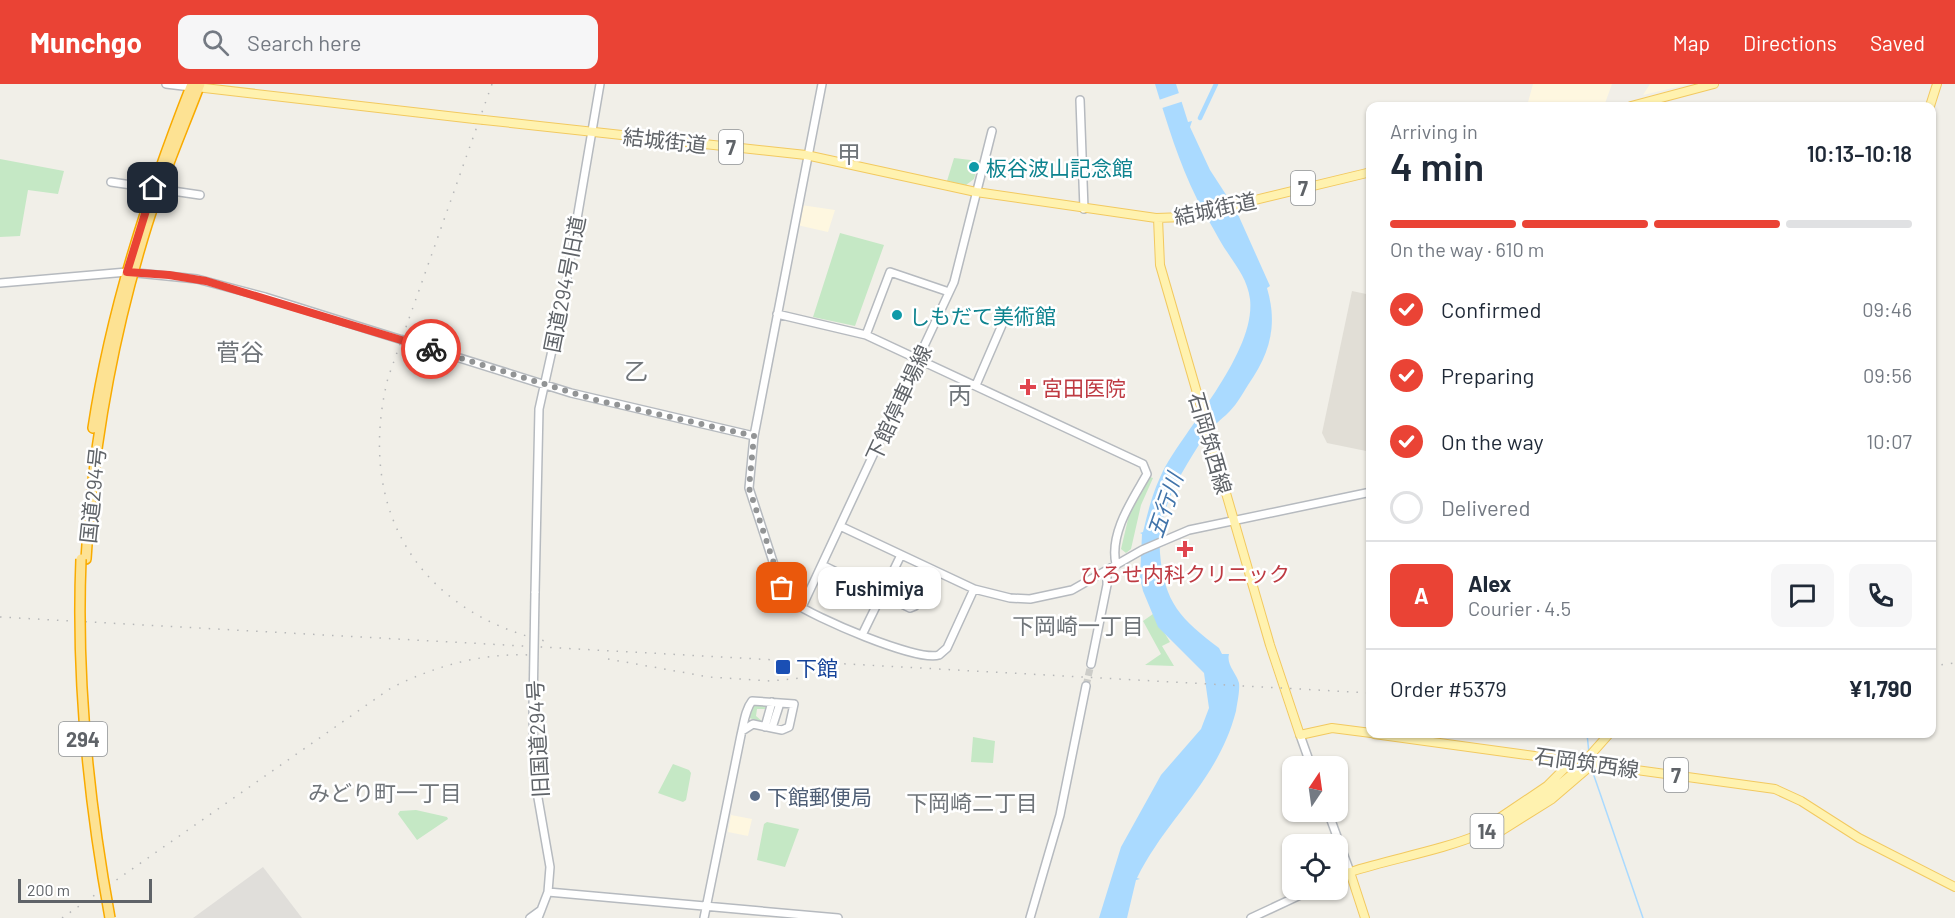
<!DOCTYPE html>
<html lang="en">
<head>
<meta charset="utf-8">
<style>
	:root { --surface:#fff; --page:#f6f6f7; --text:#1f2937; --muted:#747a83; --line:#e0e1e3; --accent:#ea4335 }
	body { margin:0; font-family:Barlow,"Noto Sans JP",sans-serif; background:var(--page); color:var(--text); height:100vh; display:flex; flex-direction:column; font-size:22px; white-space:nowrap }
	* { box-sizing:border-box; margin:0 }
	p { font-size:20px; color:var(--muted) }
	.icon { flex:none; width:33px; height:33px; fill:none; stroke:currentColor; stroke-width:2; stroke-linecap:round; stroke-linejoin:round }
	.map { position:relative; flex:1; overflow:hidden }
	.panel { position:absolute; left:1366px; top:18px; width:570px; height:636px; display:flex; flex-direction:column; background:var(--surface); border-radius:12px; box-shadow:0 2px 4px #0004 }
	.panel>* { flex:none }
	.needle { width:39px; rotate:13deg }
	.tools { position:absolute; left:1282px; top:672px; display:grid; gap:12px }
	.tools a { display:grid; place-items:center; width:66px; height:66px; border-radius:12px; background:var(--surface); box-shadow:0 2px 4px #0004; font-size:30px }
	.scale { position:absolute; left:18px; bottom:15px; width:134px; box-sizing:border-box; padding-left:6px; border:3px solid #5f6368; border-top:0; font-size:16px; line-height:21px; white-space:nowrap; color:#5f6368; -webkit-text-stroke:4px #fff; paint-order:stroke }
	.pin { position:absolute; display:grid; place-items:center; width:51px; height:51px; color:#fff; margin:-26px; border-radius:12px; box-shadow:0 3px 9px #0006 }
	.courier { position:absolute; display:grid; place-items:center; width:60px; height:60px; margin:-30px; border:4px solid #ea4335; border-radius:50%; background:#fff; color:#222; box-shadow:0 2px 8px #0007 }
	.bubble { position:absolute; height:42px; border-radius:12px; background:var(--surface); box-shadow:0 2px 4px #0004; font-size:20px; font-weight:600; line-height:42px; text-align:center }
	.summary em { font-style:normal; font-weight:600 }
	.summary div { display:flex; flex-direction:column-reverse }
	.summary { display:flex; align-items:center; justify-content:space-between; height:102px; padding:0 24px }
	h1 { font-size:39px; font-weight:600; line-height:45px }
	.bar { display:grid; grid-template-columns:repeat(4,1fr); gap:9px 6px; align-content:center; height:72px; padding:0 24px }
	.bar i { height:8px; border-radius:4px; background:var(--line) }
	.bar .active { background:var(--accent) }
	.bar p { grid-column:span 4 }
	.line { display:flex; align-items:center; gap:15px; padding:0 24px; border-top:2px solid var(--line) }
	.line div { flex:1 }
	.round { display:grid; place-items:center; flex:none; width:63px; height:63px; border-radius:12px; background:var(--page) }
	ol { padding:0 24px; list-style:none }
	li { display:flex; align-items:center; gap:18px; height:66px }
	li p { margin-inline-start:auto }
	li .icon { padding:6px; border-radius:50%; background:var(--accent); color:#fff; stroke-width:4 }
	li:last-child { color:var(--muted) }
	li i { width:33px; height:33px; border:3px solid var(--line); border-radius:50% }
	header { display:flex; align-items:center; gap:36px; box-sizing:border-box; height:84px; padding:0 30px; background:var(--accent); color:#fff }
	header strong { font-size:28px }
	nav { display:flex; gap:33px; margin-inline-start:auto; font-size:21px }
	.search { width:420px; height:54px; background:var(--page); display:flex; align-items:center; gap:15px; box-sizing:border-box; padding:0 21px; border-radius:12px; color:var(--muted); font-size:22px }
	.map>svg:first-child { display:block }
	.commercial { fill:#fef7e0 }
	.industrial { fill:#e0deda }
	.education { fill:#e1ded6 }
	.green { fill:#c5e8c5 }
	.water { fill:#aadaff }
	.pier { fill:#f1efe8 }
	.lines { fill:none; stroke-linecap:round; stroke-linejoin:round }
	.stream { stroke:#aadaff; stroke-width:1.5 }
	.canal { stroke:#aadaff; stroke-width:4.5 }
	.secondary-tunnel { stroke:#ccccc8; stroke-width:7; stroke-dasharray:7 3.5; stroke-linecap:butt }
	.secondary-casing { stroke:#b6babf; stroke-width:10 }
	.primary-casing { stroke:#f2c960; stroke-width:10 }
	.highway-casing { stroke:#f9ab00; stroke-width:12 }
	.secondary { stroke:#fff; stroke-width:7 }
	.primary { stroke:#fff2af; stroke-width:8 }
	.highway { stroke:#fde293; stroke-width:9 }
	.rail { stroke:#b6b7b8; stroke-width:1.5; stroke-dasharray:1.5 8; stroke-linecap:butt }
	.secondary-bridge-casing { stroke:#b6babf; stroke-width:10; stroke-linecap:butt }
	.primary-bridge-casing { stroke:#f2c960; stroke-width:10; stroke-linecap:butt }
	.highway-bridge-casing { stroke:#f9ab00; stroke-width:12; stroke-linecap:butt }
	.secondary-bridge { stroke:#fff; stroke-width:7 }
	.primary-bridge { stroke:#fff2af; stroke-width:8 }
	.highway-bridge { stroke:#fde293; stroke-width:9 }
	.done { stroke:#929495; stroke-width:6; stroke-dasharray:0 10.8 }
	.route { stroke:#ea4335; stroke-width:8 }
	.culture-dot { fill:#0f9aa8; stroke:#fff; stroke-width:2 }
	.health-dot { fill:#e0444e; stroke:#fff; stroke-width:2 }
	.transit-dot { fill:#1a4fb4; stroke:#fff; stroke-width:2 }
	.service-dot { fill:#5c6f8a; stroke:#fff; stroke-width:2 }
	.labels { text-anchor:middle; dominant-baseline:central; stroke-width:5; stroke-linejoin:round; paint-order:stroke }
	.shield { fill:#fff; stroke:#8f9295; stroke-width:1.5 }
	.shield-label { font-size:20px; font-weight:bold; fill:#5f6368 }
	.street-label { font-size:21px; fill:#5f6368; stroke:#fff }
	.culture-label { font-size:21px; fill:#0d838f; stroke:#fff; text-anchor:start }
	.health-label { font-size:21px; fill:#be3a42; stroke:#fff; text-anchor:start }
	.transit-label { font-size:21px; fill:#164399; stroke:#fff; text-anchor:start }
	.service-label { font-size:21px; fill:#4e5e75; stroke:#fff; text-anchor:start }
	.water-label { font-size:22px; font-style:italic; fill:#4174aa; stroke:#fff }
	.neighbourhood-label { font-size:22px; fill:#70757a; stroke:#fff }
	.quarter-label { font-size:24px; fill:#70757a; stroke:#fff }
</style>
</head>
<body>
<header>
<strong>Munchgo</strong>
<div class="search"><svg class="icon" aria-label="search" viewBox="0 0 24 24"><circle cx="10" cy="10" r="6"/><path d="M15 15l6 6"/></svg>Search here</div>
<nav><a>Map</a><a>Directions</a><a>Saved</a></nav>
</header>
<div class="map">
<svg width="1955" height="834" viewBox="0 0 1955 834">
	<rect width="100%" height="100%" fill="#f1efe8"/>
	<path class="commercial" d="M1533,0H1612L1604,22H1527Z
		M1650,0H1690L1643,11Z
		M801,121L835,126L828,148L797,141Z
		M731,731L752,735L748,752L728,748Z"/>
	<path class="industrial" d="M263,783L302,834H193Z"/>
	<path class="education" d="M1352,207L1371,211V368L1327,359L1322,349Z"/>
	<path class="green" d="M954,74L979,77L974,95L966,101L947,97Z
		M0,75L64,87L58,110L28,106L20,152L0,153Z
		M840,149L884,161L855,242L813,233Z
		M1150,393L1153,394L1141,421L1131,465L1126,469L1121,465L1129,431Z
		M1153,530L1170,558L1162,562L1174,582L1145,581L1161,570L1143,537Z
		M755,621H767L765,625H757L756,632L763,638L749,634L751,625Z
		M973,653L995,657L993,679L971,678Z
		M673,680L689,686L691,689L686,716L683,718L658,709Z
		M416,726L447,733L448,735L417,756L398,730L400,727Z
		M767,738L799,745L785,783L757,776L764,740Z"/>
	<path class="water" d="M1155,0H1176L1188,38L1192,37L1190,43L1210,86L1236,126L1270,202L1267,204C1278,241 1270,270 1248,301C1242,311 1235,323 1226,331C1219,337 1210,345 1204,353C1181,389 1157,425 1160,469C1164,519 1181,535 1219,564L1222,570H1229C1226,581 1237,590 1239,599C1240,607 1237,620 1236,627C1218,697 1167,733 1137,794L1140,795L1136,796L1127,834H1099L1121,763L1161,691L1201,645L1209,624L1204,589L1158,543L1143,507L1140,494L1142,450L1140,449L1143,448C1149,424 1152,410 1163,387C1187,342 1256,268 1250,215C1247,191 1230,175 1219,155C1212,142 1204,129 1197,115C1179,79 1167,39 1155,0Z"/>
	<path class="pier" d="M1182,8L1184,17L1159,25L1156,17Z"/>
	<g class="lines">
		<path class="stream" d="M1587,650L1589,669
			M1592,686L1643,834"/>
		<path class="canal" d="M1200,34L1216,0"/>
		<path class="secondary-tunnel" d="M1086,602L1091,580"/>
		<defs>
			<path id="secondary" d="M166,0L191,3
				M822,0L754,352L749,404L780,499C783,506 787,513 793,518C813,533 917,578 939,571L947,564L974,505
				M1080,16L1084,125
				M111,98L200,111
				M0,199L127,188L197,195L265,213L571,309L754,352
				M777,230L866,251L1143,380L1147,390C1133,415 1109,449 1116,480
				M866,251L890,188L949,208
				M976,301L1005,234
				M840,442L974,505L1010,514L1030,515L1072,506L1142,466L1189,446L1371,408
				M822,481L910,524L915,522L932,486
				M535,509L539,325L563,217L600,0
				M802,523L954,198L992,47
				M862,551L901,471
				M1091,580L1107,501V487
				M533,624L534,691L550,783L548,808L538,834
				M765,643L772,618
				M772,644L782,646L789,643L794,620L780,619
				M1300,651L1311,682
				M1328,728L1350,788L1338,793
				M548,808L838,834
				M530,834L541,826
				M704,834L741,651C744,639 745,626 752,617L780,619L772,644L753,640L742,647
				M1030,834L1060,731L1086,602
				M1251,834L1311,806"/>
			<path id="primary" d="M196,3L474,35
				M1631,22L1714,0
				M1930,22L1937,0
				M484,36L806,71L976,108L1156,134L1185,133L1371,88
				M1158,134L1160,181L1270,561L1300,651L1332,644L1371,649
				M1374,650L1775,705L1801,717L1859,754L1955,803
				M1573,676L1547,702L1495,737L1491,745L1501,747L1552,715L1594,679
				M1365,834L1350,788C1394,774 1440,767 1483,749C1518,734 1549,710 1578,685"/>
			<path id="highway" d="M93,344C111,225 148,112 192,0
				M86,475C93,361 113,250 147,141C162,93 182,47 200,0"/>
		</defs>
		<use href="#secondary" class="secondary-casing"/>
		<use href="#primary" class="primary-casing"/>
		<use href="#highway" class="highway-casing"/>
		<use href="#secondary" class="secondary"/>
		<use href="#primary" class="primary"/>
		<use href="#highway" class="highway"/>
		<path class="rail" d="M492,0L388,294C356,422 415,526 545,557
			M0,533L1371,609
			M608,575L709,593L770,597L812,593
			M1932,582L1955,579
			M62,834L391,604C435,582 481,569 530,571"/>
		<defs>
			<path id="secondary-bridge" d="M533,624L535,509"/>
			<path id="primary-bridge" d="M474,35L484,36
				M1578,685L1609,650"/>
			<path id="highway-bridge" d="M81,475C76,597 88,714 110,834"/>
		</defs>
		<use href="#secondary-bridge" class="secondary-bridge-casing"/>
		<use href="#primary-bridge" class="primary-bridge-casing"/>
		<use href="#highway-bridge" class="highway-bridge-casing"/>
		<use href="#secondary-bridge" class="secondary-bridge"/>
		<use href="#primary-bridge" class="primary-bridge"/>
		<use href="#highway-bridge" class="highway-bridge"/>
	</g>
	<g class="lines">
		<path class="done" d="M431,265L596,316L754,352L749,404L782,504"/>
		<path class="route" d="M153,104L127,188L169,191L206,197L431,265"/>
	</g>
	<g class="culture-dot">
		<circle cx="974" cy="83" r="6"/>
		<circle cx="897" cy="231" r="6"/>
	</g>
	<g class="health-dot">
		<path d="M1025 294h6v6h6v6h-6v6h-6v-6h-6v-6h6z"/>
		<path d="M1182 456h6v6h6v6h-6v6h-6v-6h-6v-6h6z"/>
	</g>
	<rect class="transit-dot" x="775" y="575" width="16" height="16" rx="3"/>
	<circle class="service-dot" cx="755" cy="712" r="6"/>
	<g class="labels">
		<g class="shield">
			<rect x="719" y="46" width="24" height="34" rx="4.5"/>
			<rect x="1291" y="87" width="24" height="34" rx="4.5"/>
			<rect x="59" y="638" width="48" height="34" rx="4.5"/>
			<rect x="1664" y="674" width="24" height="34" rx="4.5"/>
			<rect x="1470.5" y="730" width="33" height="34" rx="4.5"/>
		</g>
		<g class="shield-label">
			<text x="731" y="63">7</text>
			<text x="1303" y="104">7</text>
			<text x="83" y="655">294</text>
			<text x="1676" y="691">7</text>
			<text x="1487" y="747">14</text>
		</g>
		<g class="street-label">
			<text transform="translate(665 56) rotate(6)">結城街道</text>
			<text transform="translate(1215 124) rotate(-12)">結城街道</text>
			<text transform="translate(564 200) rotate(-79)">国道294号旧道</text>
			<text transform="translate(898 319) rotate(-65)">下館停車場線</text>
			<text transform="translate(1211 359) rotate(74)">石岡筑西線</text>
			<text transform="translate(92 411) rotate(-84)">国道294号</text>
			<text transform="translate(537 655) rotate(-93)">旧国道294号</text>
			<text transform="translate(1587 678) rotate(8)">石岡筑西線</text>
		</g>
		<g class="culture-label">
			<text x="986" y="83">板谷波山記念館</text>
			<text x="909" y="231">しもだて美術館</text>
		</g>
		<g class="health-label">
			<text x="1042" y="303">宮田医院</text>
			<text x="1185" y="489" text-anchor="middle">ひろせ内科クリニック</text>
		</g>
		<g class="transit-label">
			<text x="796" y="583">下館</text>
		</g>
		<g class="service-label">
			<text x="767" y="712">下館郵便局</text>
		</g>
		<g class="water-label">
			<text transform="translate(1164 421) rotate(-71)">五行川</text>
		</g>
		<g class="neighbourhood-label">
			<text x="1078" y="541">下岡崎一丁目</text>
			<text x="385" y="708">みどり町一丁目</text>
			<text x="972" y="718">下岡崎二丁目</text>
		</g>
		<g class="quarter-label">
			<text x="849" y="69">甲</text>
			<text x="240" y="267">菅谷</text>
			<text x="636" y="286">乙</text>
			<text x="960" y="310">丙</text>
		</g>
	</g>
</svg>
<div class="tools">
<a><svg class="needle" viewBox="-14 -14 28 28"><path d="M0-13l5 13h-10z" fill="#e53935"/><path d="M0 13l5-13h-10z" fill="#747a83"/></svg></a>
<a><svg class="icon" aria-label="locate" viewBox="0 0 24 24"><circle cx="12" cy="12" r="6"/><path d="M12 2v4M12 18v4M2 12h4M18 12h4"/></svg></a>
</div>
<div class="scale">200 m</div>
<div class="pin" style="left:782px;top:504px;background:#ea580c"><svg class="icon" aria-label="bag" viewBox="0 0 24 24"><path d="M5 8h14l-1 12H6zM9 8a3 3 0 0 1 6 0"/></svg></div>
<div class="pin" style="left:153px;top:104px;background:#1f2937"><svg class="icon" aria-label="home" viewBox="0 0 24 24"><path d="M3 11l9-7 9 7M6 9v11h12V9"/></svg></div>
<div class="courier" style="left:431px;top:265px"><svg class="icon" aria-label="bike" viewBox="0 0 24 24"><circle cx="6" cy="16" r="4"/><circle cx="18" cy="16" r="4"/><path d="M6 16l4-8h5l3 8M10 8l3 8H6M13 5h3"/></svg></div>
<div class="bubble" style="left:818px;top:483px;width:123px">Fushimiya</div>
<section class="panel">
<div class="summary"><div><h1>4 min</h1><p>Arriving in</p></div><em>10:13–10:18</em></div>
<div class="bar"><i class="active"></i><i class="active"></i><i class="active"></i><i></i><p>On the way · 610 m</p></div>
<ol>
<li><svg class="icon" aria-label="check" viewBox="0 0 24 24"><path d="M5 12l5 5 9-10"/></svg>Confirmed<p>09:46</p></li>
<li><svg class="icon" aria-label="check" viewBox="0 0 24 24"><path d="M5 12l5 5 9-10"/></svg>Preparing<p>09:56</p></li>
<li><svg class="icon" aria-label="check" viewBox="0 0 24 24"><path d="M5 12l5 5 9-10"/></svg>On the way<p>10:07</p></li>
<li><i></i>Delivered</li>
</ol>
<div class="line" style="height:108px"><b class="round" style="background:var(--accent);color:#fff">A</b><div><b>Alex</b><p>Courier · 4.5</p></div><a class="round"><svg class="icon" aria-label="chat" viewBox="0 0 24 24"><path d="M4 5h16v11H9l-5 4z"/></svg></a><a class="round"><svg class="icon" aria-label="phone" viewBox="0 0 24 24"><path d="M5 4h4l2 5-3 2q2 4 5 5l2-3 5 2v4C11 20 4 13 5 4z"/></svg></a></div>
<div class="line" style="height:78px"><div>Order #5379</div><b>¥1,790</b></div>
</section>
</div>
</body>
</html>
